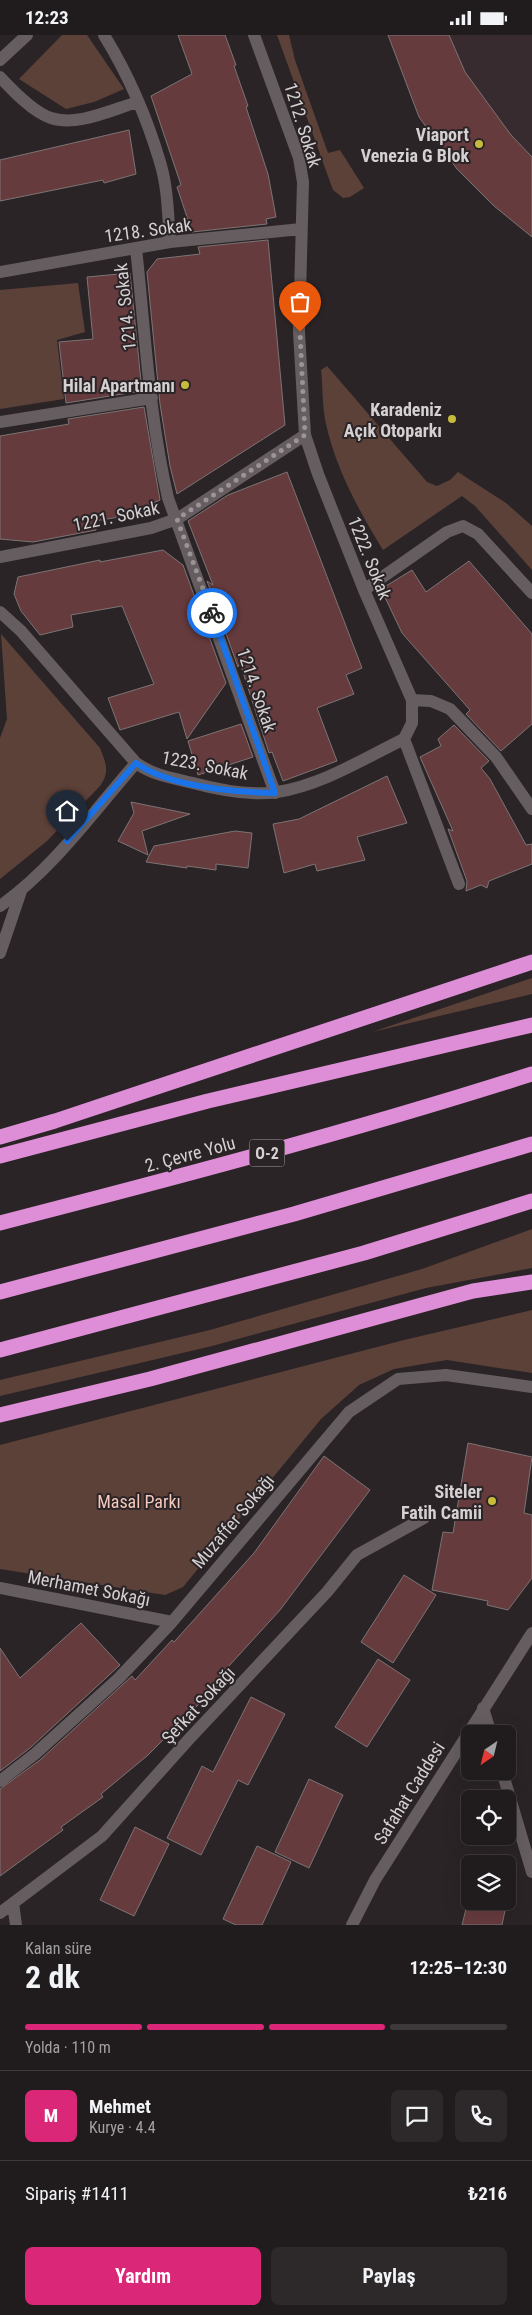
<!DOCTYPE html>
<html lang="tr">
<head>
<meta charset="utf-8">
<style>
	:root { --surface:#201b1d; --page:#2d282a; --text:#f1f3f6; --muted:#a2a1a4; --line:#3d393b; --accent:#db2777 }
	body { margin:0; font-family:"Roboto Condensed",sans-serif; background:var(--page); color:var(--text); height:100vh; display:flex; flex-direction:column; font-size:19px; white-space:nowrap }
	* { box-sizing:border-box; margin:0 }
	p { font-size:16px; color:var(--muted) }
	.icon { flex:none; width:28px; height:28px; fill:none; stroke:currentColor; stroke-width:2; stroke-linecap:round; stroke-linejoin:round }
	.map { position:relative; height:1890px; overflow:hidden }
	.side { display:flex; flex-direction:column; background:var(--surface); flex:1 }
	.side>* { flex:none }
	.needle { width:32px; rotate:215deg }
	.controls { position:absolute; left:461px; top:1690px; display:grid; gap:10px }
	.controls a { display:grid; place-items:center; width:55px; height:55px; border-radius:8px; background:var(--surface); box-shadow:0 5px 20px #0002,0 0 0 1px var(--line); font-size:25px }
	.pin { position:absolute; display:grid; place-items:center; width:42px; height:42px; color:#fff; margin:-51px -21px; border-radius:50% 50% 50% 0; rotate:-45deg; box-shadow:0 0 5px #0007 }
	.pin .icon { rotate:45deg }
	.courier { position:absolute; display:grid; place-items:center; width:50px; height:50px; margin:-25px; border:4px solid #1a73e8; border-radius:50%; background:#fff; color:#222; box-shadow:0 1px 6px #0007 }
	.overview em { font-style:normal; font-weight:700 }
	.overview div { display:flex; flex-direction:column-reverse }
	.overview { display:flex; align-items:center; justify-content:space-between; height:85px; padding:0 25px }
	h1 { font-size:32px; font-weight:700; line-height:38px }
	.bar { display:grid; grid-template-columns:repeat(4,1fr); gap:8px 5px; align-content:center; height:60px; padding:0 25px }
	.bar i { height:6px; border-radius:4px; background:var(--line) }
	.bar .selected { background:var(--accent) }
	.bar p { grid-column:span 4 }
	.line { display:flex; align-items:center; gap:12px; padding:0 25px; border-top:1px solid var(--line) }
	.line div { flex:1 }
	.round { display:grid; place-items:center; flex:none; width:52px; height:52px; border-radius:8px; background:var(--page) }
	.action { display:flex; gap:10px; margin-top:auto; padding:10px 25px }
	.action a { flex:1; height:58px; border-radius:8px; background:var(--accent); color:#fff; font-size:20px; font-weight:700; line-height:58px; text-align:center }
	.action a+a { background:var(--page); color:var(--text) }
	.status { display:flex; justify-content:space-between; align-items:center; height:35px; padding:0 25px; background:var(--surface); direction:ltr }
	.status svg { height:14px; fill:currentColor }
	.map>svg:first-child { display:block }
	.built { fill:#382b30 }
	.green { fill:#5c4139 }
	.building { fill:#663b3e; stroke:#7c7474 }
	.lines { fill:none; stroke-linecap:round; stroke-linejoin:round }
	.minor { stroke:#655d60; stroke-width:12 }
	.motorway { stroke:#de8ed6; stroke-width:15 }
	.done { stroke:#9a9496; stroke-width:5; stroke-dasharray:0 9 }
	.route { stroke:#1a73e8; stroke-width:6 }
	.poi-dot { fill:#c7bb3b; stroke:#2b2427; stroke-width:2 }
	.labels { text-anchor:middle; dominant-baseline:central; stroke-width:4; stroke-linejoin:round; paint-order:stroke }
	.shield { fill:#2b2427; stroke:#a29d9f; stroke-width:1 }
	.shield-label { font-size:16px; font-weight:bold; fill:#d5d1d2 }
	.street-label { font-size:18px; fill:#d5d1d2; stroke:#2b2427 }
	.poi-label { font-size:18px; font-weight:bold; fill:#d5d1d2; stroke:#2b2427; text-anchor:end }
	.park-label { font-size:18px; fill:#f5c8bb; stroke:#2b2427 }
</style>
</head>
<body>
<div class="status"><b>12:23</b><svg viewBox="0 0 49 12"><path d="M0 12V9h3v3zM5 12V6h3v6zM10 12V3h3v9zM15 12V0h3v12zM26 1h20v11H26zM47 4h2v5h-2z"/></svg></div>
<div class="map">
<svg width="532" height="1890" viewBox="0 0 532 1890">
	<rect width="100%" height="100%" fill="#2b2427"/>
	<path class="built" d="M388,0H532V202L457,134L419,82Z"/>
	<path class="green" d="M62,0H87L124,54L94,67L66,74L19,44Z
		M277,0H289L295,25L328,118L340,115L364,153L350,162L343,163L333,155Z
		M78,248L85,297L57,305L64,364L0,374V255Z
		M327,331L427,447L437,451L450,445L458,437L506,468L532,491V535L475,471L462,461L383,515C359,476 336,434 326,389C322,372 323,352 321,335Z
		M1,599L100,713C106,728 110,737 100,751L47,806L0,844V703L7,684Z
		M532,943V959L372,997Z
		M532,1194V1233L426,1253L212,1311L0,1361V1345L210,1295L422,1234Z
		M532,1275V1338L447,1325L394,1334L359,1350L321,1384L183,1552L165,1560L0,1534V1410L404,1305Z"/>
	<path class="building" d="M178,0H225L236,30L234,31L248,71L246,72L268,139L276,182L266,184L267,189L192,197L177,152L181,150L151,61L192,39Z
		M388,0H449L465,37L511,100L532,122V202L494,171L457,134L419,82Z
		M129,95L136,139L104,148L103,145L0,166V125Z
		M268,205L285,390L177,459L170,431L160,369L147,237L157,224L200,219L198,212Z
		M130,238L142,356L66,368L59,307L93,304L87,242Z
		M144,372L160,465L142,473L143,478L95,486L96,495L33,507L0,504V401L69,389L68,384Z
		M287,437L362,633L346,640L354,659L317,673L337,726L283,746L272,717L269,718L240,628L238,632L207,546L213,550L188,486L228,460Z
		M163,515L183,530L226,648L187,704L179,677L120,695L108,663L154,649L122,571L71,580L73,592L40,600L21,576L14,559L18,542L100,525V527Z
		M469,526L532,599V689L501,716L466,679L470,675L402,598L381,554L412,535L426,557Z
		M241,689L253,722L198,740L188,706Z
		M454,690L489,726L481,733L490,744L526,810L532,809V829L489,846L487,853L481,850L466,856L467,846L448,794L453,796L420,722L441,711L438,704Z
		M387,741L407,788L357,802L365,825L317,836L315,829L284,838L273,789L299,784Z
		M131,767L190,779L142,796L148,820L118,806L134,778Z
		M235,796L252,798L248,833L216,829V835L187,831V833L146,827L154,811Z
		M468,1408L532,1422L524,1478L532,1480V1543L508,1575L487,1570L488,1566L432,1555L443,1497L453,1498Z
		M324,1421L370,1455L280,1575L217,1644L222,1646L148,1720L101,1759L103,1762L61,1792L63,1795L0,1841V1754L40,1725L132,1641L135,1645L172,1605L174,1607L254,1518Z
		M404,1540L436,1560L393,1628L361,1607Z
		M81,1588L120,1630L30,1713L0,1736V1613L20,1643Z
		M378,1624L410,1645L367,1712L335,1692Z
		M251,1662L285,1679L248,1750L238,1745L201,1820L167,1803L202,1731L213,1737Z
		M309,1744L343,1760L309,1833L275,1817Z
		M135,1792L169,1809L134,1881L100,1865Z
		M257,1811L291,1827L262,1890H236L223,1884Z
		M470,1858V1866H507L502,1890H462Z"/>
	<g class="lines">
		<path class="minor" d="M104,0C128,39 147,83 160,127C168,153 168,181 170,207
			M254,0L299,123L303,147L299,297L305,400L318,439L364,555L412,665V688L404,704L459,849
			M0,25L27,0
			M0,42C13,56 33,77 51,83C77,92 113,74 138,67
			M136,213C145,296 149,382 168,463L275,758
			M0,237L170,207L301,194
			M0,387L152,363
			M0,522L151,493L177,484L305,400
			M364,555L447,497L463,491L478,499L532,558
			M0,577L21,596L136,728C153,740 172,743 193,748C219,755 250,761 277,757C322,750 363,724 404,704
			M412,665L431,666L450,674L496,722L532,774
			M0,871C53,834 93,777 136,728
			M0,918L21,856
			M0,1553L172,1587
			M483,1673L491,1699
			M502,1736L532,1837
			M0,1746L35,1719L118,1644L172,1587L349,1377L398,1344L446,1340L532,1352
			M13,1868L16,1890
			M0,1878L102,1801L190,1703L327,1557L357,1520L424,1483
			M352,1890L375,1845L532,1598"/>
		<path class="motorway" d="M0,1102L55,1086L532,927
			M0,1121L208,1066L532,990
			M0,1188C179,1142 356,1095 532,1039
			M0,1257L294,1179L532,1109
			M0,1315L364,1218L532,1166
			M0,1380L150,1344L473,1256L532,1247"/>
	</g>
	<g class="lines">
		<path class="done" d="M212,578L177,484L305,400L300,297"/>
		<path class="route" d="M67,806L136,728C170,752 234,757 275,758L212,578"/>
	</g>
	<g class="poi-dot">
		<circle cx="479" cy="109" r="5"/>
		<circle cx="185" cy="350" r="5"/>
		<circle cx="452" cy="384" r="5"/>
		<circle cx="492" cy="1466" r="5"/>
	</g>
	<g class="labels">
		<rect class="shield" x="249.5" y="1104.5" width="35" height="27" rx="4"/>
		<g class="shield-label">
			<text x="267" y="1118">O-2</text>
		</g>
		<g class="street-label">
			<text transform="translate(303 90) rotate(73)">1212. Sokak</text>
			<text transform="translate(148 195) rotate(-8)">1218. Sokak</text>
			<text transform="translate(125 272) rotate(-96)">1214. Sokak</text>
			<text transform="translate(116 481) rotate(-12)">1221. Sokak</text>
			<text transform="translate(370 523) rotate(68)">1222. Sokak</text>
			<text transform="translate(257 655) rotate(71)">1214. Sokak</text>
			<text transform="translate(205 730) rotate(11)">1223. Sokak</text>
			<text transform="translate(190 1119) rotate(-15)">2. Çevre Yolu</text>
			<text transform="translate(233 1486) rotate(-50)">Muzaffer Sokağı</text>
			<text transform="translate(89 1553) rotate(11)">Merhamet Sokağı</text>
			<text transform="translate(198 1670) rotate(-47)">Şefkat Sokağı</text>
			<text transform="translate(409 1758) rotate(-58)">Safahat Caddesi</text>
		</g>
		<g class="poi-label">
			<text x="469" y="99">Viaport<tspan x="469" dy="21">Venezia G Blok</tspan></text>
			<text x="175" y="350">Hilal Apartmanı</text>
			<text x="442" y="374">Karadeniz<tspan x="442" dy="21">Açık Otoparkı</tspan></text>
			<text x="482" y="1456">Siteler<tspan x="482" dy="21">Fatih Camii</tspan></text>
		</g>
		<g class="park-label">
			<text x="139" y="1466">Masal Parkı</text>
		</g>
	</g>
</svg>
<div class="controls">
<a><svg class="needle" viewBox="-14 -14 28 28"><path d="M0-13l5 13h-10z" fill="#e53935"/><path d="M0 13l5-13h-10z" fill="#a2a1a4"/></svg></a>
<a><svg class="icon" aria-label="locate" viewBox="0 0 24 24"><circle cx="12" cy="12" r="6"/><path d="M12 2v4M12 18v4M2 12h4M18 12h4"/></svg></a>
<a><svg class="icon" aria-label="layers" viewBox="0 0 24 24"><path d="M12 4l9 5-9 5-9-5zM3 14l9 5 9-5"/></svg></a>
</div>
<div class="pin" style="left:300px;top:297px;background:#ea580c"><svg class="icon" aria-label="bag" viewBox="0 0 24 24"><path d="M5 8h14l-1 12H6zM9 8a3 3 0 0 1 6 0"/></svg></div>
<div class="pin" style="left:67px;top:806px;background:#1f2937"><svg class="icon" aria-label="home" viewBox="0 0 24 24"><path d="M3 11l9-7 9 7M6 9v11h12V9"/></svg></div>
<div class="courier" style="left:212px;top:578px"><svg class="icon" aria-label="bike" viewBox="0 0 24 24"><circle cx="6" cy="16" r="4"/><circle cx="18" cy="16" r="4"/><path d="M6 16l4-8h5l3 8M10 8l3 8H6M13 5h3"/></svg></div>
</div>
<section class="side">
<div class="overview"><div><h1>2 dk</h1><p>Kalan süre</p></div><em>12:25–12:30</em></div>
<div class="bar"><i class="selected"></i><i class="selected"></i><i class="selected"></i><i></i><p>Yolda · 110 m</p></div>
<div class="line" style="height:90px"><b class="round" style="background:var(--accent);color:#fff">M</b><div><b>Mehmet</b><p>Kurye · 4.4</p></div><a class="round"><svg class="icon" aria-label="chat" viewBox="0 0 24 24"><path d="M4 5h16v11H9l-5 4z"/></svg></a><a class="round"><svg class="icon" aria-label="phone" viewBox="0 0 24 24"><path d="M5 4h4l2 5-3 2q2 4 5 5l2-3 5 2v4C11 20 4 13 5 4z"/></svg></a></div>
<div class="line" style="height:65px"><div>Sipariş #1411</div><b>₺216</b></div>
<div class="action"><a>Yardım</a><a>Paylaş</a></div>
</section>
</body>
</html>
